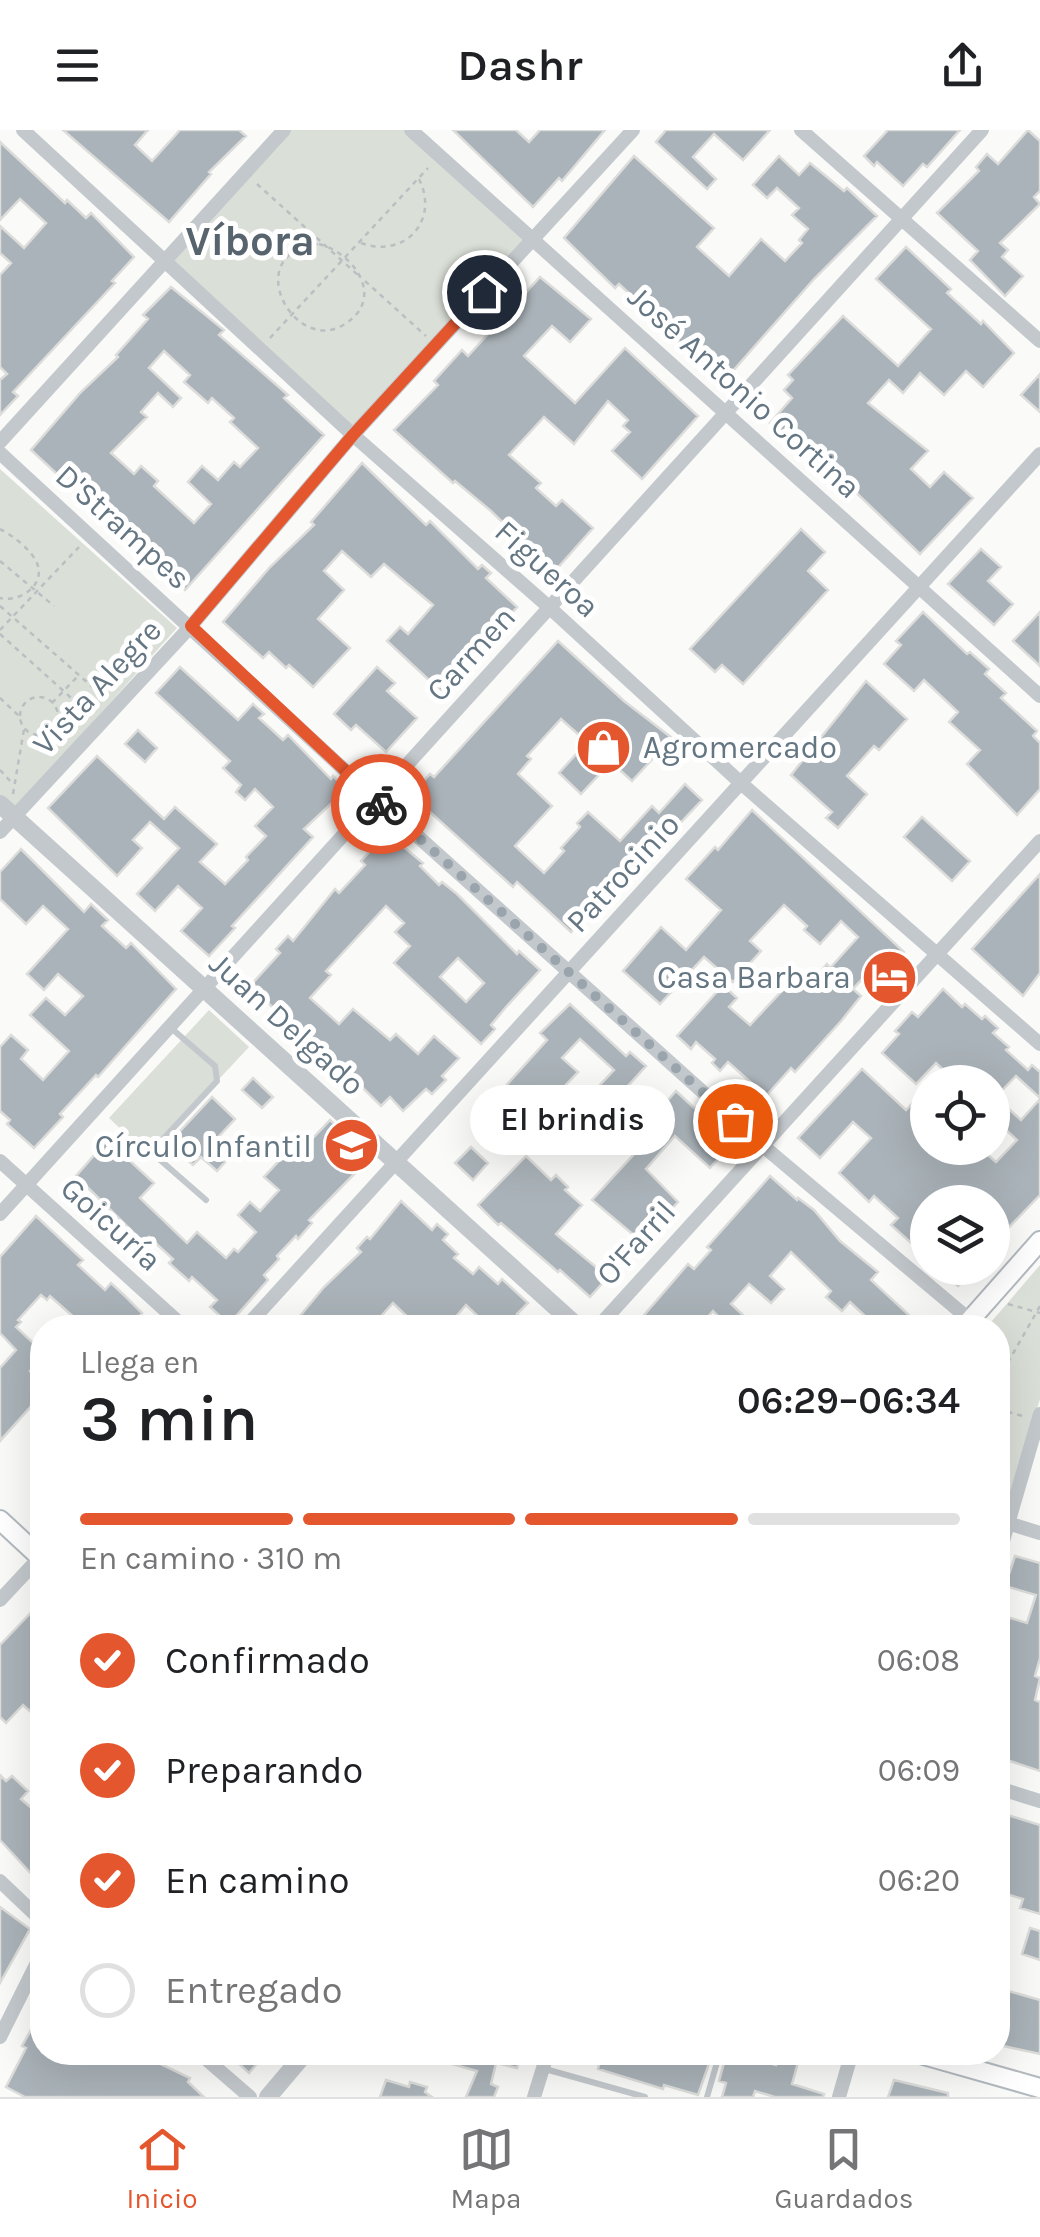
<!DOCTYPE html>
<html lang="es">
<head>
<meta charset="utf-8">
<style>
	:root { --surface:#fff; --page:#f6f6f6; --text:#202124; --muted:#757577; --line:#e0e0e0; --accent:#e4572e }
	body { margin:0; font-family:Karla,sans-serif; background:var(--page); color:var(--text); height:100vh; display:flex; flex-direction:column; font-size:38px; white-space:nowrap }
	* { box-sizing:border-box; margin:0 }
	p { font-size:32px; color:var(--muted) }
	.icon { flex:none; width:55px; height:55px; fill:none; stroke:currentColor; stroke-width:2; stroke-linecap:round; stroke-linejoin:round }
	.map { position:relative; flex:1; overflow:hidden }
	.sheet { position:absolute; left:30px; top:1185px; width:980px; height:750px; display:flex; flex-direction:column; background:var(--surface); border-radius:40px; box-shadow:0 10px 40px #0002 }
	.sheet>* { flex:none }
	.fabs { position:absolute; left:910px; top:935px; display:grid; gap:20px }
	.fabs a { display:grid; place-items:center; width:100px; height:100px; border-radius:50%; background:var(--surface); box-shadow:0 10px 40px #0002; font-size:50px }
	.pin { position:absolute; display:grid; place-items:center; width:85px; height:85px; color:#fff; margin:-42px; border:5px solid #fff; border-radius:50%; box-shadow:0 2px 10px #0007 }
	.courier { position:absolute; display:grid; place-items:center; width:100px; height:100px; margin:-50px; border:8px solid #e4572e; border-radius:50%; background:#fff; color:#222; box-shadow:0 2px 12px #0007 }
	.bubble { position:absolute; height:70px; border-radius:35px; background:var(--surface); box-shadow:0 10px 40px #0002; font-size:32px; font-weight:600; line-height:70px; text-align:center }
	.head em { font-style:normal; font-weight:600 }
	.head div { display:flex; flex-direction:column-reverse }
	.head { display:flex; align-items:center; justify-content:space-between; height:170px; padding:0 50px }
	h1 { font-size:65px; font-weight:600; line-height:75px }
	.bar { display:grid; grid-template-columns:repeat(4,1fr); gap:15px 10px; align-content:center; height:120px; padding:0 50px }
	.bar i { height:12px; border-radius:8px; background:var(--line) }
	.bar .on { background:var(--accent) }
	.bar p { grid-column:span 4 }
	ol { padding:0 50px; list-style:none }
	li { display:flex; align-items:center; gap:30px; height:110px }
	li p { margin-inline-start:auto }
	li .icon { padding:10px; border-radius:50%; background:var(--accent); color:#fff; stroke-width:4 }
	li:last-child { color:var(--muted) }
	li i { width:55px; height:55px; border:5px solid var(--line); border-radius:50% }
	header { display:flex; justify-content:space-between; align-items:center; height:130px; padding:0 50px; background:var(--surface); font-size:45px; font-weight:600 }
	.tab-bar { display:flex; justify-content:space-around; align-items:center; height:140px; border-top:2px solid var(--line); background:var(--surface); font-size:28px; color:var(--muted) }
	.tab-bar a { display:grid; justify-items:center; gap:5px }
	.tab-bar .on { color:var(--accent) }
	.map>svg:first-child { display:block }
	.green { fill:#dadfd7 }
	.building { fill:#aab3b9; stroke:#dcdcda; stroke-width:2.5; fill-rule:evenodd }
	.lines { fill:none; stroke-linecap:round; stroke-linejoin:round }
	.secondary-casing { stroke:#b3babf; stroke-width:22 }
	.path { stroke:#bbbfc2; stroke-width:2.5; stroke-dasharray:5 5; stroke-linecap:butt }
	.service { stroke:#c3c8cc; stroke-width:6 }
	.minor { stroke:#c3c8cc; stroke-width:14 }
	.tertiary { stroke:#c3c8cc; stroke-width:18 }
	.secondary { stroke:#fff; stroke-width:18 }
	.done { stroke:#99a4ac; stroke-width:10; stroke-dasharray:0 18 }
	.route { stroke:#e4572e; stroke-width:12 }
	.labels { text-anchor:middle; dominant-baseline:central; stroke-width:10; stroke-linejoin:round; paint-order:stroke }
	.street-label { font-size:32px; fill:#657683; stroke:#fff }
	.poi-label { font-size:32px; fill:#657683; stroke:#fff; text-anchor:end }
	.district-label { font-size:42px; font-weight:bold; fill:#57646e; stroke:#fff }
</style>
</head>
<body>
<header><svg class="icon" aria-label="menu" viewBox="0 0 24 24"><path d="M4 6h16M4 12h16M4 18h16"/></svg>Dashr<svg class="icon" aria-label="share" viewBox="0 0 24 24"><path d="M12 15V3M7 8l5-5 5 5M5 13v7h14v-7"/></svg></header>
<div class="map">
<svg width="1040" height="1967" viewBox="0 0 1040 1967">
	<rect width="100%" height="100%" fill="#fafaf8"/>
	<path class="green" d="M284,0H411L531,110L353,305L164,132Z
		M0,339L177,498L14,680L0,667Z
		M209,880L249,917L148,1025L109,988Z
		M1040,1135V1269L1007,1377L1003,1381L998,1379V1198H986Z"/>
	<path class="building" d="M63,0H148L135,15L152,31L180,0H239L246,6L209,42L211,44L169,92Z
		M453,0H516L529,12L540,0H605L562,51L559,48L533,77Z
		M666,0H770L743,30L714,4L693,27L716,49L707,59L656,12Z
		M888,0H960L927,37L923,34L903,56L877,32L874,36L864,26Z
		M1028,0L1040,11V61L1034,67L1040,74L1000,113L1008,120L1002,127L1023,146L1005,166L970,130L978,121L937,83L979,41L976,37L987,24L998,34Z
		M0,12L65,73L67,70L86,88L91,83L134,127L112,151L115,153L13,262L18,266L0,285V250L7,244L0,237V145L11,133L0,123V96L24,118L46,93L20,69L0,90Z
		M634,26L714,98L697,117L729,146L761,109L785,131L802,113L799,110L808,99L792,85L799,78L777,58L767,68L753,55L779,26L799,45L810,33L844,61L847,58L877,86L814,149L724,251L645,182L647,180L619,154L615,158L564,108Z
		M906,117L951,159L947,163L981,194L983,191L1014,223L983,257L966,241L944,265L920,243L903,263L889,250L868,273L928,321L911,339L930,357L944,342L973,368L920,424L840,347L770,293L792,268L784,260L793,250L788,245L843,186L898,236L931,199L876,149Z
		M540,147L591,189L570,212L552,196L524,226L575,273L625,218L698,286L642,349L612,321L630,302L623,296L628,290L608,271L574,314L544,287L509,325L541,353L536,358L556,376L562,370L593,398L554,442L491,381L455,351L453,353L394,300L438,255L434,251L462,220L468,226Z
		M171,157L224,200L219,205L288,265L284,268L324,305L185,460L100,381L104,377L80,355L78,357L60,341L57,344L31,320L81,262L118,227L116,225L148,189L143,185ZM164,221L190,245L184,252L208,273L212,268L234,288L230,292L258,318L240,337L234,332L218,350L202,336L188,352L211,374L194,393L154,356L158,351L141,336L134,344L111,323L147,287L141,282L158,263L173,277L181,268L149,238Z
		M1040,244V282L1021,265Z
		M362,333L426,395L430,391L478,439L482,435L491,443L486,448L517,477L456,548L459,551L446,566L387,511L400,497L408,504L433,475L384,434L371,447L342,421L324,441L344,460L318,489L350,518L313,557L289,535L286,538L269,522L263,528L223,492L270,437L314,395L311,392Z
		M801,399L825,422L808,441L828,460L743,554L722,535L715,542L690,519Z
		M981,419L1001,437L988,451L1013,474L994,495L948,454Z
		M923,482L967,524L970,522L989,539L985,544L1006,563L1001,568L1037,601L1033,606L1040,613V659L1017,685L967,634L980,620L949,592L958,582L924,550L914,561L884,534L901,515L896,511Z
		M1040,482V536L1013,511Z
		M558,511L624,571L672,608L632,651L611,632L581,664L559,643L587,612L561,589L527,626L531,629L518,644L552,676L515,716L544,743L564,721L561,718L580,697L577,693L588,682L620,711L652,676L659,683L685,654L702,670L612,765L610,763L571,802L517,752L513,757L411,665L430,644L434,647Z
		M180,537L238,590L253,574L264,584L259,588L283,610L288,605L331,649L333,646L347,659L304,699L313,707L232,796L235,798L209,826L181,801L202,778L178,756L155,781L137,764L179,718L150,692L133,710L142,718L117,746L48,678L97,626L164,689L175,677L217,714L200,732L225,754L248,730L246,727L266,706L255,696L273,677L255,659L245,670L236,662L241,655L223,638L230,631L156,563Z
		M377,537L395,553L387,561L417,588L386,622L356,595L351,600L334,584Z
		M866,551L907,589L879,620L874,616L847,646L867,664L838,698L826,688L832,682L791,645Z
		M138,600L157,618L145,632L125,614Z
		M752,680L904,822L891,836L882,828L853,859L861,866L842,890L795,942L791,938L766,966L728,932L720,941L712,933L715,929L696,912L691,919L677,906L723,855L737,868L729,877L750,895L795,847L806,857L827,834L830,838L858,807L841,791L820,814L804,800L807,796L784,775L750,811L761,821L733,852L704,827L660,874L623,841L661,797L686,820L721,780L686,749L715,717L718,720Z
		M922,687L970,731L952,751L904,707Z
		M387,703L423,733L420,736L439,755L442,752L457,764L517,824L519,821L540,840L506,877L491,895L495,899L481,914L394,833L410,816L395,802L404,793L386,776L326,841L331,845L310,868L339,894L353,879L390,910L396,904L418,924L434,906L459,928L442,946L446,950L432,964L426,959L403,981L390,967L381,976L359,954L355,958L333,935L296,905L299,902L250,856L280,823L276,819L288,806L293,811L335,759L339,763L365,735L361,731ZM458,828L484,853L466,872L440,847Z
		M21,719L84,782L91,774L108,790L102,796L126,818L131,813L176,859L98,947L96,945L60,984L63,987L34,1018L7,994L10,990L0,981V917L11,905L28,920L21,929L43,950L69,921L30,885L46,868L65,885L83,866L58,844L44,860L27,844L68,799L43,776L26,794L0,769V742Z
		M1040,744V843L1023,866L972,819Z
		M943,859L962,877L965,874L982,889L985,886L998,898L993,903L1009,917L1006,920L1028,940L1032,935L1040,942V968L1016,946L992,971V952H975L960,939L952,948L936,933L916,954L882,923L899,904L895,901L912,882L918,887Z
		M570,874L626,926L630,922L646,936L597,990L581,975L614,940L580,909L562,928L578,942L563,958L574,968L558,987L562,991L549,1006L529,988L514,1005L485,979L547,910L540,903Z
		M862,939L906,980L919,966L928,974V1018H980L996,1032L1017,1010L992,987V981L1001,972L1021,990L1040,969V1065L992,1115V1072H928V1128L891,1095L898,1088L874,1066L869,1072L839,1043L871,1008L853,992L820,1028L798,1008Z
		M253,948L273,967L262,978L242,960Z
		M676,961L732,1013L710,1038L675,1006L646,1039L678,1072L642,1112L592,1070L634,1024L615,1006L632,987L644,997Z
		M212,967L235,989L209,1017L225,1032L217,1041L201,1027L193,1035L169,1013Z
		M330,990L371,1027L309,1090L312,1093L298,1109L296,1106L277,1126L279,1129L264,1145L268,1150L229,1194L210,1177L217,1170L192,1147L189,1151L169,1133L173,1129L149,1107L144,1113L76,1046L110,1007L132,1027L129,1030L154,1053L140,1068L187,1113L197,1102L226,1128L234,1119L238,1122L256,1102L238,1085L250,1072L260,1081L279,1060L264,1047L289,1020L296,1026Z
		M471,1017L488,1033L473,1050L455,1033Z
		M526,1026L551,1050L556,1045L568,1057L565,1060L582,1075L556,1104L608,1147L590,1167L560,1140L558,1142L501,1093L498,1095L478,1075Z
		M770,1046L797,1070L798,1068L814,1080L840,1111L878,1142L871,1150L923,1198H878L850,1172L842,1181L826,1167L831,1161L791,1122L770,1146L784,1159L771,1173L749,1154L731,1174L757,1198H730L713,1181L698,1198H633L688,1134L694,1139L711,1120L707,1117Z
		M401,1071L432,1100L437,1094L448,1104L443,1110L458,1124L454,1128L473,1144L479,1137L498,1154L502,1149L528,1173L517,1184L531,1198H490L466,1175L446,1198H419L393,1173L373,1195L371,1193L367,1198H290L324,1157L361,1122L357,1118L367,1107L370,1109Z
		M36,1086L83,1130L78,1135L105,1160L111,1153L124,1165L142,1183L138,1188L149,1198H71L77,1190L50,1166L47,1170L41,1165L18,1190L21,1192L16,1197L42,1221V1226L30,1241L42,1252V1264L0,1311V1238L16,1220L0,1203V1127Z
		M938,1138H976L958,1156Z
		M1015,1426L1040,1433V1528L1035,1546L1040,1548L1035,1570L1040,1572V1641L998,1627V1526L1001,1506L1007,1487L1027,1493L1036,1465L1005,1456Z
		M42,1471V1592L23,1575L6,1593L0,1587V1515Z
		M0,1645L6,1651L12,1646L28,1661L21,1669L41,1686L32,1695L42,1705V1744L37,1750L0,1710Z
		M998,1682L1040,1695V1784L1020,1778L1023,1769L999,1762L1005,1742L998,1740Z
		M0,1777L30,1799L0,1853Z
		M1030,1798L1040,1801V1830L1022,1824Z
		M998,1858L1040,1870V1924L999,1915L1005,1896L998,1895Z
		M42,1880V1922H136L190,1948L188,1952L204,1967H25L6,1957L26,1918L22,1916Z
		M226,1922H267L249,1943Z
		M424,1922H521L517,1938L496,1933L491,1954L498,1957L494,1967H466L477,1941L424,1926Z
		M602,1922L638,1930L640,1922H670L682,1926L683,1922H713L698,1965L664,1955L663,1959L598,1939Z
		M727,1922L776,1935L780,1922H801L792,1954L824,1964L823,1967H775L755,1961L753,1967H722L726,1953L719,1951Z
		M386,1950L409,1957L410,1952L427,1957L425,1962L432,1967H380Z
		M894,1950L948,1963V1967H888Z"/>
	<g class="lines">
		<defs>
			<path id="secondary" d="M963,1198L1040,1111
				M0,1390L42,1429
				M913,1922L1040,1958"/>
		</defs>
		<use href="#secondary" class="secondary-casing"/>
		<path class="path" d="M257,54L359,146
			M361,113C404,129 440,91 419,49
			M319,114C354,123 386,168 345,194C294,227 238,122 319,114Z
			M365,151L426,206
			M270,208L428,38
			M0,399C12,405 30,419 36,431C48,454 20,473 0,468
			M0,431L54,476
			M0,476L104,567
			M0,500L79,417
			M0,504L88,583
			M20 586a19 19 0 1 1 38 0a19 19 0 1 1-38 0Z
			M0,568L19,586
			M52,573L77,547
			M0,640L12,653
			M13,664L24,599
			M1008,1174L1040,1183
			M998,1250L1040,1176
			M998,1270V1281
			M998,1279L1026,1287"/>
		<path class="service" d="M171,898L215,936L217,951L151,1022L206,1070
			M545,1939L645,1967
			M707,1967L720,1922"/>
		<path class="minor" d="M23,0L353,305L550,478L742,654L1040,914
			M411,0L1040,566
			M801,0L1040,211
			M0,312L284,0
			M0,323L376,669L762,1015L970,1190
			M0,702L191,496L353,305L633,0
			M0,1031L185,1198
			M0,1084L982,0
			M245,1198L1040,324
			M597,1198L1040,711
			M998,1390L1040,1403
			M998,1428L1040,1284
			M0,1470L42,1425
			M998,1658L1040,1671
			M0,1751L42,1791
			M0,1907L42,1823
			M198,1922L250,1967
			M534,1967L548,1922
			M839,1967L852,1922"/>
		<path class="tertiary" d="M0,674L579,1198
			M268,1967L306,1922"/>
		<use href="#secondary" class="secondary"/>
	</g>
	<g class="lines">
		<path class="done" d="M381,674L735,991"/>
		<path class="route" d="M381,674L191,496L353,305L484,162"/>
	</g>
	<defs>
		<symbol id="shop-disc" viewBox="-11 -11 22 22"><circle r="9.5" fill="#e4572e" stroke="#fff"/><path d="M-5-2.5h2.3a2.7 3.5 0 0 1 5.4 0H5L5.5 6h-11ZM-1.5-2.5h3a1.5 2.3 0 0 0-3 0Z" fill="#fff"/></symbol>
		<symbol id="hotel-disc" viewBox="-11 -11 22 22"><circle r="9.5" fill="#e4572e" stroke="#fff"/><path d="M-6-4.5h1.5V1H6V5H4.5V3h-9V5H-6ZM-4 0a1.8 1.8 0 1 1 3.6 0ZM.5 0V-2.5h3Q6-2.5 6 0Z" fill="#fff"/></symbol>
		<symbol id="school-disc" viewBox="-11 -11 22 22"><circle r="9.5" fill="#e4572e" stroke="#fff"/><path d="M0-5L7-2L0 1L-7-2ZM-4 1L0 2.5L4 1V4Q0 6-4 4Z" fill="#fff"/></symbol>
	</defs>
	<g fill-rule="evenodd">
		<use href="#shop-disc" x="572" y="586" width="63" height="63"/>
		<use href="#hotel-disc" x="858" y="816" width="63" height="63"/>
		<use href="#school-disc" x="320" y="984" width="63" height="63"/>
	</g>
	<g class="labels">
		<g class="street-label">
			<text transform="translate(744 262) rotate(42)">José Antonio Cortina</text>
			<text transform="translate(123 397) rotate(42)">D'Strampes</text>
			<text transform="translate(547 439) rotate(42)">Figueroa</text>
			<text transform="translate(471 524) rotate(-48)">Carmen</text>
			<text transform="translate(97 557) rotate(-47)">Vista Alegre</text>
			<text transform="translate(623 743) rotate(-47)">Patrocinio</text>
			<text transform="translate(287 894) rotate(42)">Juan Delgado</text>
			<text transform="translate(111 1094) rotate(42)">Goicuría</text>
			<text transform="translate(636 1113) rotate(-48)">O'Farril</text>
		</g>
		<g class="poi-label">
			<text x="643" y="617" text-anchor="start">Agromercado</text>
			<text x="851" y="847">Casa Barbara</text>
			<text x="312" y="1016">Círculo Infantil</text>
		</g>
		<g class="district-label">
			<text x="250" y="111">Víbora</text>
		</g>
	</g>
</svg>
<div class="fabs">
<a><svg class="icon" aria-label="locate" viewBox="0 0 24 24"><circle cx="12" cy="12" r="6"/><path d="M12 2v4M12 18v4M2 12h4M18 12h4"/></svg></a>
<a><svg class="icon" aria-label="layers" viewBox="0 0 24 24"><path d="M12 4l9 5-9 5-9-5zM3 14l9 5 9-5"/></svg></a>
</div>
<div class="pin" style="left:735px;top:991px;background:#ea580c"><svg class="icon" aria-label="bag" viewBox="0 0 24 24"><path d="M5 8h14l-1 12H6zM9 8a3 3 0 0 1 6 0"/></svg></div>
<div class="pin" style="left:484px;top:162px;background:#1f2937"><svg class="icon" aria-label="home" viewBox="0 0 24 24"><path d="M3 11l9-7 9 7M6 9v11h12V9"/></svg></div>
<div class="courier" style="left:381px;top:674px"><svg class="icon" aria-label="bike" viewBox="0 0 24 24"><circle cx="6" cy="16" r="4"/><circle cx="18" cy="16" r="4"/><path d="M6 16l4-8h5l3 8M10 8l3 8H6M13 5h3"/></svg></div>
<div class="bubble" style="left:470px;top:955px;width:205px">El brindis</div>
<section class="sheet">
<div class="head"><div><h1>3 min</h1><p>Llega en</p></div><em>06:29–06:34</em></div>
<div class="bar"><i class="on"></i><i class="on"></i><i class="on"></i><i></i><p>En camino · 310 m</p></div>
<ol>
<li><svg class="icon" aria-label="check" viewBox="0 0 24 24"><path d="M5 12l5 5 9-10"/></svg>Confirmado<p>06:08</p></li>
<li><svg class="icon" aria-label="check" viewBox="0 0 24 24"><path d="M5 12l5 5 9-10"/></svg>Preparando<p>06:09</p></li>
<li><svg class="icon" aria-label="check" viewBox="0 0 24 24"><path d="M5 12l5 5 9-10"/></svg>En camino<p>06:20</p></li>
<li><i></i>Entregado</li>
</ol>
</section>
</div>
<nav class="tab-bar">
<a class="on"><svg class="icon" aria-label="home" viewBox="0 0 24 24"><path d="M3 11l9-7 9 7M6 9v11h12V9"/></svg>Inicio</a>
<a><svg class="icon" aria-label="map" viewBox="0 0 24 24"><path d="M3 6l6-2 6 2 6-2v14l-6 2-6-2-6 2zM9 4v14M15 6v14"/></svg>Mapa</a>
<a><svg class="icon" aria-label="saved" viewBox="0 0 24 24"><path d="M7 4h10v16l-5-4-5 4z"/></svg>Guardados</a>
</nav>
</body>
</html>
